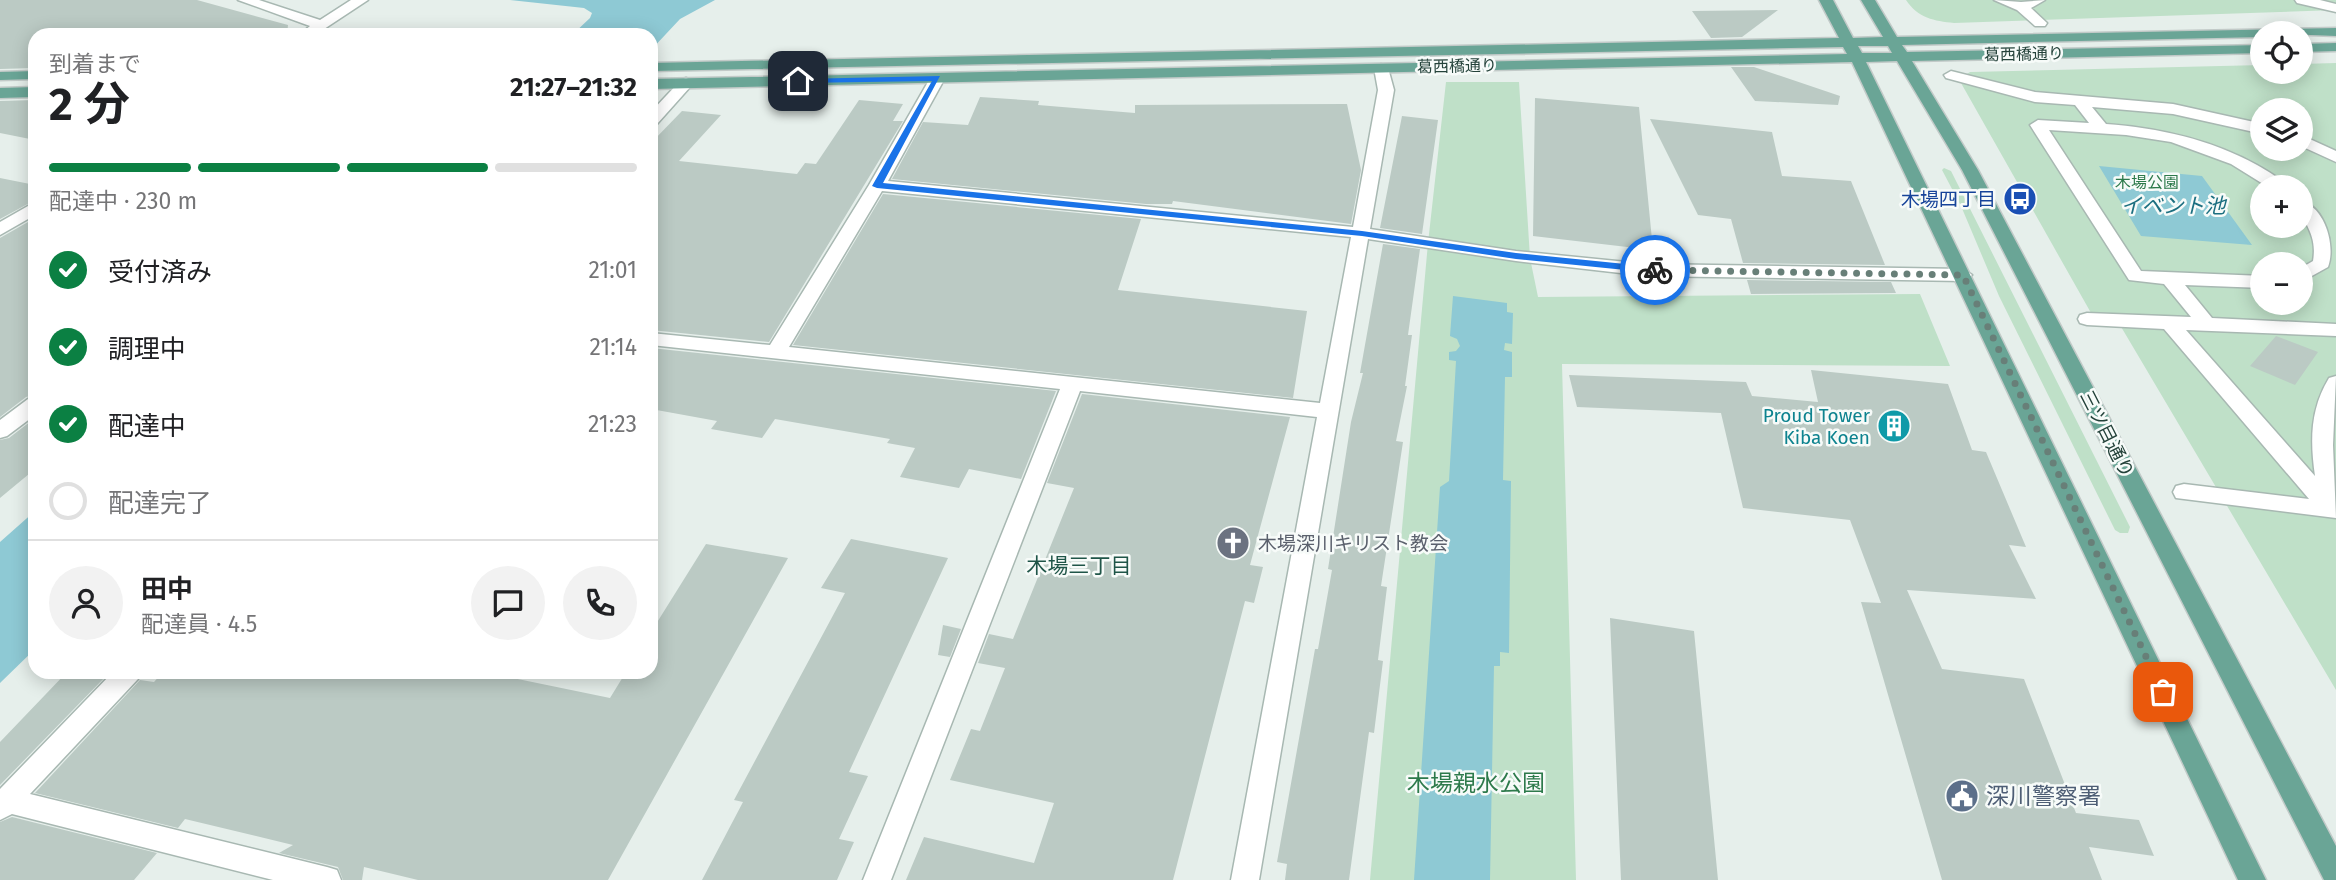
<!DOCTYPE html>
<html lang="ja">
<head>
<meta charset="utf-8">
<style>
	:root { --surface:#fff; --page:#f2f2f2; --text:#202124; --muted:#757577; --line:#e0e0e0; --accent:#0b8043 }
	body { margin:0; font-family:"Fira Sans","Noto Sans JP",sans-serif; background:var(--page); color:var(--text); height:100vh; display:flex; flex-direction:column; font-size:26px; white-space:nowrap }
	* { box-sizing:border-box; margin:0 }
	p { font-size:23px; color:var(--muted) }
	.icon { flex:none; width:38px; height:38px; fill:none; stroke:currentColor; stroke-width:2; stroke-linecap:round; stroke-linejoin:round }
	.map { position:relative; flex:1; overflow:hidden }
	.details { position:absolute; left:28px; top:28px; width:630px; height:651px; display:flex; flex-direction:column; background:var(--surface); border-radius:21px; box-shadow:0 4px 18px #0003 }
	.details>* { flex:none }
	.controls { position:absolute; left:2250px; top:21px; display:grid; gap:14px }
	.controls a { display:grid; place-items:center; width:63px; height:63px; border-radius:50%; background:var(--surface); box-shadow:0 4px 18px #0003; font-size:35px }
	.pin { position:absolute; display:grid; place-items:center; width:60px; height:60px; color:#fff; margin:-30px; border-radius:14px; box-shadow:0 4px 10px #0006 }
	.courier { position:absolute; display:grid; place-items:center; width:70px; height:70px; margin:-35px; border:5px solid #1a73e8; border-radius:50%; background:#fff; color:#222; box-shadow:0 2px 9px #0007 }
	.overview em { font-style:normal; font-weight:700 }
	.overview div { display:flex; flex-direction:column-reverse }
	.overview { display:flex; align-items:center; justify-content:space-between; height:119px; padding:0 21px }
	h1 { font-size:46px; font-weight:700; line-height:52px }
	.bar { display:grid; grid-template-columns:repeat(4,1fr); gap:10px 7px; align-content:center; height:84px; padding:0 21px }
	.bar i { height:9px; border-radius:5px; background:var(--line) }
	.bar .selected { background:var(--accent) }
	.bar p { grid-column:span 4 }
	.line { display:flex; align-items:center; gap:18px; padding:0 21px; border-top:2px solid var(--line) }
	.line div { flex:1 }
	.round { display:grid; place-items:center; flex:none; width:74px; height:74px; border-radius:37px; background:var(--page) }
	ol { padding:0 21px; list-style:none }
	li { display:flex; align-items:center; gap:21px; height:77px }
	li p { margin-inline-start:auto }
	li .icon { padding:7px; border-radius:50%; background:var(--accent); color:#fff; stroke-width:4 }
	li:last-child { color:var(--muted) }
	li i { width:38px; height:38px; border:4px solid var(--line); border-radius:50% }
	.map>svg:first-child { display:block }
	.green { fill:#bfe0c8; fill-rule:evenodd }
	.water { fill:#8ec9d4 }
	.building { fill:#bbcac4 }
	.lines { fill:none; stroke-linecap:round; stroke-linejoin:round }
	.minor-casing { stroke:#a8b8b2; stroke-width:3 }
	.major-casing { stroke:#c2cac8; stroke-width:3 }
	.minor { fill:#fff; fill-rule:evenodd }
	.major { fill:#6aa596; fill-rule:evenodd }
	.route { fill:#1a73e8 }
	.done { stroke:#687f78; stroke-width:7; stroke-dasharray:0 12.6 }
	.labels { text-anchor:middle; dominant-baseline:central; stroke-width:5; stroke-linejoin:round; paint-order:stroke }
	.far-street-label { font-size:16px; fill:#24423a; stroke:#f7fbf9 }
	.far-park-label { font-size:16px; fill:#2d7a4b; stroke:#f7fbf9 }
	.transit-label { font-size:19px; fill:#164399; stroke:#f7fbf9; text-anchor:end }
	.culture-label { font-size:19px; fill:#0d838f; stroke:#f7fbf9; text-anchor:end }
	.street-label { font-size:19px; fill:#24423a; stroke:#f7fbf9 }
	.worship-label { font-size:19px; fill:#5b616d; stroke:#f7fbf9; text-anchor:start }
	.water-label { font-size:21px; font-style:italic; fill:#1c6f80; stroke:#f7fbf9 }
	.neighbourhood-label { font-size:21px; fill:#1f5548; stroke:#f7fbf9 }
	.near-park-label { font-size:23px; fill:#2d7a4b; stroke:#f7fbf9 }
	.near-service-label { font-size:23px; fill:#4e5e75; stroke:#f7fbf9; text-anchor:start }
</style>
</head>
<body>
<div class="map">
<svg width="2336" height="880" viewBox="0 0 2336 880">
	<rect width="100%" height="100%" fill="#e6efeb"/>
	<path class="green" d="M1906,0H2336V10L1954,23C1934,21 1918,18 1906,0Z
		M2336,63V690L2120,325L2095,320L1961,83V78L1970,72L2263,65V72H2301V64ZM2263,110H2301V149H2263ZM2263,187H2301V226H2263ZM2263,264H2301V303H2263Z
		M1446,82H1519L1530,258L1538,297L1920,294L1950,366L1562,364L1576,880H1370L1428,243Z
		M1944,168L1951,171L2130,527L2128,533H2120L2115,530L1999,296L1961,206L1942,170Z"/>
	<path class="water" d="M510,0H715L680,19L651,50V35H572L590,18L592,13L584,8Z
		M2099,166L2202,176L2252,245L2141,236Z
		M1453,296L1507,303V312L1513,313L1512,344L1505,343L1504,350L1512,352V377H1505L1503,480L1511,481L1509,653L1500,652V666H1494L1490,880H1414L1440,487L1449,481L1456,361L1449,360V352L1456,351L1460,346L1457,339L1450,336Z
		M35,511V649L0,683V542Z"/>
	<path class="building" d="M0,0H197L288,25L287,35H35V68L0,69Z
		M1778,10L1742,37L1711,38L1692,11Z
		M1731,67H1754L1840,96L1838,105L1755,101Z
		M980,97L1039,101L1038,105L1135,113V105L1347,104L1361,170L1351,224L1173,201L1172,204H1146L892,179L923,122L968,125Z
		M1535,98L1639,107L1653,250L1533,236Z
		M35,100V140L0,133V101Z
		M859,100L903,104L893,121H903L769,342L651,330V143L682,111L721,115L679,161L797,174L805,163L816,164Z
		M1402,116L1438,120L1422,234L1380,228Z
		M1650,119L1772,132L1782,176L1851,181L1885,265L1743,263L1731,219L1698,215Z
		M0,178L35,185V200L0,219Z
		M883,194L1141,219L1118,290L1307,311L1293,398L793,345Z
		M35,218V395L26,397L0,417V238Z
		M1383,244L1420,249L1408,335H1412L1405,386H1407L1396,441L1403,442L1381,586L1387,587L1378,660L1383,661L1374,733L1369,732L1349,880H1285L1287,864L1277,862L1315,649H1318L1332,570L1328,569L1351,422L1363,373H1360Z
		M1747,280L1891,282L1896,293L1751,294Z
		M2276,336L2318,352L2295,385L2250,366Z
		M651,348L1056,391L1021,479L969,469L959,488L900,477L915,448L887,443L890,439L775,419L762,438L711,429L717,421L651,409Z
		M1811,370L1948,384L1972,450L1986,452L2026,547L2009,545L2036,599L1907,590L1942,669L2024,679L2076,813L2139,820L2154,856L2089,847L2102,880H1942L1861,602L1881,603L1850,520L1743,508L1721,413L1577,407L1569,375L1746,382L1752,396L1818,402Z
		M1082,394L1290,417L1250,565L1263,567L1254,603L1245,601L1173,880H906L924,837L1034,863L1054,803L950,780L971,729L980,731L1005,668L978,663L989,634L1013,639L1074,488L1047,483Z
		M35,418V469L0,498V440L9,438Z
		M851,539L948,558L849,772L868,776L839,839L854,842L837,880H702L743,802L734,800L845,593L821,588Z
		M706,544L788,558L608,880H418L364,867L362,880H343L338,867L279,853L293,845L185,819L178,828L35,793L140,680L154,682L163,672H484L610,698L626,672H651V632Z
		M1610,618L1694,631L1718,880H1621Z
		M943,625L961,629L950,657L938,655Z
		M67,672L108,674L0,785V742Z
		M12,817L157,853L134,880H0V822Z"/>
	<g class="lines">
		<defs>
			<path id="minor" d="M238,0H259L320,20L351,0H368L315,35H305L303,32L310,26Z
				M1994,0L2021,2L2045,0L2031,8L2047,23L2045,26H2035L2017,10Z
				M2295,0H2320L2336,4V12L2297,3Z
				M1381,64L1388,68L1394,90L1370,229L1516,251L1647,264L1963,269L1972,275L1963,281L1647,276L1516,261L1368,239L1259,880H1231L1317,417L1080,391L891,880H863L1060,389L651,345V333L770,345L869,185L932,75H942L945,78L888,181L1353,227L1378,90L1374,68ZM882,191L1351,237L1320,403L789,347Z
				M1951,71L2035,92L2173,104L2263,124V134L2173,114L2092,107L2106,124C2159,128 2210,139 2257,165C2267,171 2281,178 2287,187H2268L2231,164L2171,142L2126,135L2049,130L2141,271L2263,276V288L2185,285L2212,318L2336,324V336L2186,330L2315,476C2310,441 2310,409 2329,378L2336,376L2333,445L2336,518L2176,498L2173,492L2176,486L2184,484L2309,499L2164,329L2087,325L2080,323L2078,319L2080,315L2087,313L2191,317L2164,284L2129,280L2030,125L2038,120L2089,123L2075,105L2035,102L1946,78L1944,75Z
				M686,78L691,80L694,83L691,86L657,124L651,126V112L681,80Z
				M2301,135L2336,151V162L2301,146Z
				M2301,201C2325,207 2336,246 2328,267L2301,282V268L2313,261C2318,231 2301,226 2301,201Z
				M35,202V215L0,235V222Z
				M35,397V415L7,436L0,438V420L28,399Z
				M113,672H141L138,679L30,794L327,867L337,870L341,880H273L12,814L0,820V789Z"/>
			<path id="major" d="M1819,0H1833L1853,38L1883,37L1861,0H1875L1897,37L2336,28V36L2263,33V37L1902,45L1907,52L2263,45V53L1912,61L1978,170L2336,846V880H2324L1962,170L1897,61L1866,62L2266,880H2238L1852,62L651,89V79L1847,54L1843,47L651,71V63L1839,38ZM1858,46H1888L1892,53H1862Z
				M2336,43V51L2301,52V44Z
				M35,71V79L0,80V72Z
				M35,87V97L0,98V88Z"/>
		</defs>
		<use href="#minor" class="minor-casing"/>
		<use href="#major" class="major-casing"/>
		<use href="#minor" class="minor"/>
		<use href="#major" class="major"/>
	</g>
	<path class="route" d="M940,76L883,183L1362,231L1516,253L1655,267L1660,270L1655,273L1516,259L1362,236L877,188L872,186L932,81L798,83L794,81L798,79Z"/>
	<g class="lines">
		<path class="done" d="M1655,270L1963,275L2163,692"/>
	</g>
	<defs>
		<symbol id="bus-disc" viewBox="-11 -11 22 22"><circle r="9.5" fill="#1a4fb4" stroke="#f7fbf9"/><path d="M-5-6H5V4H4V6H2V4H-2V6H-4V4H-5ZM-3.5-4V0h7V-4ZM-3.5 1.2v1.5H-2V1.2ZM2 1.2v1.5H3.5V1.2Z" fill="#fff"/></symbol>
		<symbol id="building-disc" viewBox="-11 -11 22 22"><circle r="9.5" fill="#0f9aa8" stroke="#f7fbf9"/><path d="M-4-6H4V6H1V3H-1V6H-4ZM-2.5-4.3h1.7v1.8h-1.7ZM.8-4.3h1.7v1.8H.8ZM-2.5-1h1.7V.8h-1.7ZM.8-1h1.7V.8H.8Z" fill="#fff"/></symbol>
		<symbol id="church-disc" viewBox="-11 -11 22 22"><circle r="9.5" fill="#6b7280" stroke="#f7fbf9"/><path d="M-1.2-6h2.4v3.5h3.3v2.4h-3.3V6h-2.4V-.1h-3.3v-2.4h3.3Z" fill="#fff"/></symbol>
		<symbol id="civic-disc" viewBox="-11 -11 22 22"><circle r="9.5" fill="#5c6f8a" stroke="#f7fbf9"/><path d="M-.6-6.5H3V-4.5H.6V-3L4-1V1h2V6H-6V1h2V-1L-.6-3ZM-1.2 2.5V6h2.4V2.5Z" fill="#fff"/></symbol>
	</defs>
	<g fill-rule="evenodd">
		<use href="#bus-disc" x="2001" y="180" width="38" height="38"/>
		<use href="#building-disc" x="1875" y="407" width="38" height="38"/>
		<use href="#church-disc" x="1214" y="524" width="38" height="38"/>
		<use href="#civic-disc" x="1943" y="777" width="38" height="38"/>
	</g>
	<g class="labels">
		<g class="far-street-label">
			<text transform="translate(2024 54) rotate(-1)">葛西橋通り</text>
			<text transform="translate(1457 66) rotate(-1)">葛西橋通り</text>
		</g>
		<g class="far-park-label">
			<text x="2147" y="182">木場公園</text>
		</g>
		<g class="transit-label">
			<text x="1996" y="199">木場四丁目</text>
		</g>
		<g class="culture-label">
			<text x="1870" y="415">Proud Tower<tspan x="1870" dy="22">Kiba Koen</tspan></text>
		</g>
		<g class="street-label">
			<text transform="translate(2107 434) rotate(63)">三ツ目通り</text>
		</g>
		<g class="worship-label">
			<text x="1258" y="543">木場深川キリスト教会</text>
		</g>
		<g class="water-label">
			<text x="2173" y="206">イベント池</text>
		</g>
		<g class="neighbourhood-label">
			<text x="1079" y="566">木場三丁目</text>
		</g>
		<g class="near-park-label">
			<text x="1476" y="783">木場親水公園</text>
		</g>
		<g class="near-service-label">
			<text x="1986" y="796">深川警察署</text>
		</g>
	</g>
</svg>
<div class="controls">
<a><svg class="icon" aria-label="locate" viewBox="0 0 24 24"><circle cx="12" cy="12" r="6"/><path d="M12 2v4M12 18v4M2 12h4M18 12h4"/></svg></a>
<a><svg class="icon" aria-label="layers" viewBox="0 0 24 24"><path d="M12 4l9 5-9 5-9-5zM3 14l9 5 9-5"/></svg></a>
<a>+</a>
<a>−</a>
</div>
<div class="pin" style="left:2163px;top:692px;background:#ea580c"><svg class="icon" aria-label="bag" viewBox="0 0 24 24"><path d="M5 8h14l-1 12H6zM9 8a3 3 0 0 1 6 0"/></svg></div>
<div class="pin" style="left:798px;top:81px;background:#1f2937"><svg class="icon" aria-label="home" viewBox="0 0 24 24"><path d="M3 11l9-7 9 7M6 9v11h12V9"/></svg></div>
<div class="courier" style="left:1655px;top:270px"><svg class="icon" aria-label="bike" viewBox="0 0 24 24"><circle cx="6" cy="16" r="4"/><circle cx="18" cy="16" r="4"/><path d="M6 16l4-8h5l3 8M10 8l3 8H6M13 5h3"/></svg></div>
<section class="details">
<div class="overview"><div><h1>2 分</h1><p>到着まで</p></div><em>21:27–21:32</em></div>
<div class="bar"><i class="selected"></i><i class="selected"></i><i class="selected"></i><i></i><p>配達中 · 230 m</p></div>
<ol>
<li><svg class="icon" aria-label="check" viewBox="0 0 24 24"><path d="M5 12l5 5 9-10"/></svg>受付済み<p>21:01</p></li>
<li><svg class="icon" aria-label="check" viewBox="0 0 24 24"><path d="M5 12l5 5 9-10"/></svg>調理中<p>21:14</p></li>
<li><svg class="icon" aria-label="check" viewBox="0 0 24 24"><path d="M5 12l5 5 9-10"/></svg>配達中<p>21:23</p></li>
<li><i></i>配達完了</li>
</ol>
<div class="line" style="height:126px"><a class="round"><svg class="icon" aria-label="person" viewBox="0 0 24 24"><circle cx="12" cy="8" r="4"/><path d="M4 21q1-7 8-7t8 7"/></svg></a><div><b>田中</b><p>配達員 · 4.5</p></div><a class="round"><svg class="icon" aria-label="chat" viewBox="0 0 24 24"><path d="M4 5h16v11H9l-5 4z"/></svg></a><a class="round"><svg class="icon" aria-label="phone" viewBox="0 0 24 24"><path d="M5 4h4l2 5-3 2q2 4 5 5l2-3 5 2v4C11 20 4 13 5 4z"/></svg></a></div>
</section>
</div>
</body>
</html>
